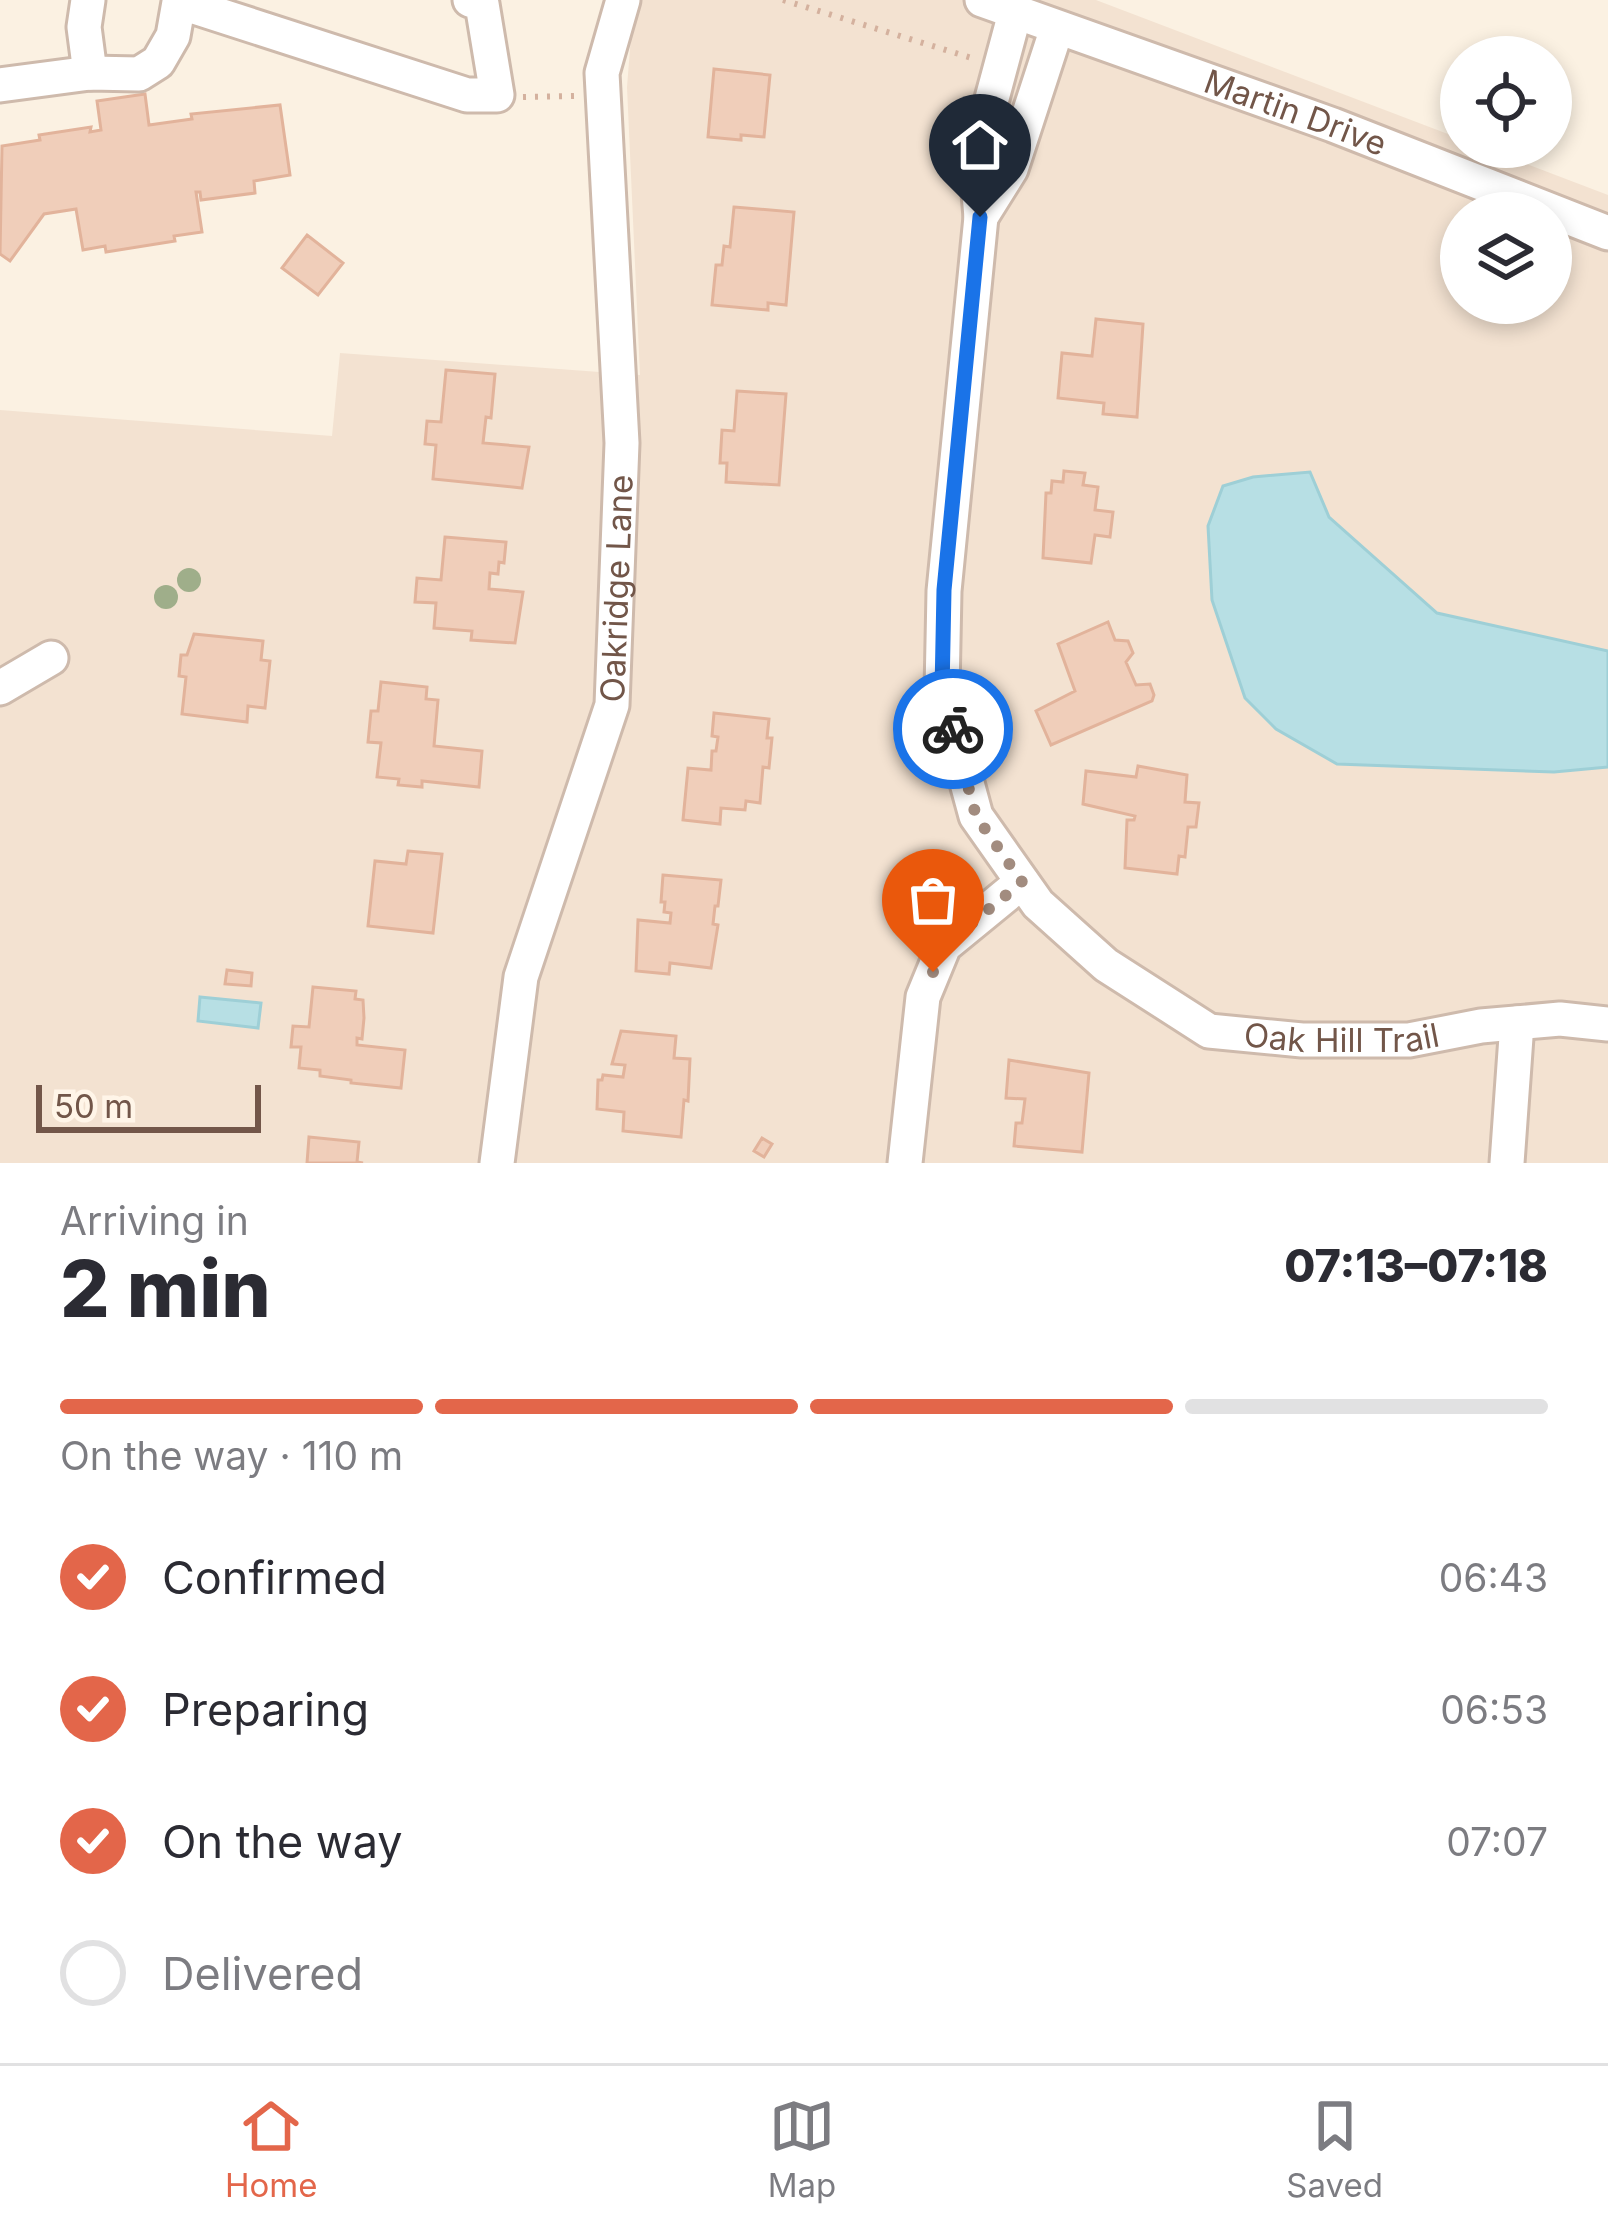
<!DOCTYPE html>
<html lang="en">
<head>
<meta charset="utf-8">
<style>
	:root { --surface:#fff; --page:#f2f2f3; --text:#2b2b33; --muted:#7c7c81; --line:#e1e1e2; --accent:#e3664a }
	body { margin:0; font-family:Inter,sans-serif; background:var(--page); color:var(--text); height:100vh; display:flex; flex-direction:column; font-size:45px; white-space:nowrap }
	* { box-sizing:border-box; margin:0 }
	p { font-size:39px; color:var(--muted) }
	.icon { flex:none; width:66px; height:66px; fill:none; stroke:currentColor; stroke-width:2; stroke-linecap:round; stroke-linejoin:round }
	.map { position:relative; height:1163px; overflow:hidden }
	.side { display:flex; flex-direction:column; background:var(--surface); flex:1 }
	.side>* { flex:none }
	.controls { position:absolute; left:1440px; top:36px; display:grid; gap:24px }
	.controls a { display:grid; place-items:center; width:132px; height:132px; border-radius:50%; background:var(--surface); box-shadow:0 6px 18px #0003; font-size:60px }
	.scale { position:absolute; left:36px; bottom:30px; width:225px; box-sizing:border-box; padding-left:12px; border:6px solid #725649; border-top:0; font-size:33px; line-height:42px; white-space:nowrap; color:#725649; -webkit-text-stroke:9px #fff5e8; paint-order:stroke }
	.pin { position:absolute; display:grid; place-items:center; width:102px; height:102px; color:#fff; margin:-123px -51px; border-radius:50% 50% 50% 0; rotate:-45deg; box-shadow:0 0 12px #0007 }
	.pin .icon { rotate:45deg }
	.courier { position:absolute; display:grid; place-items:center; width:120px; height:120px; margin:-60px; border:9px solid #1a73e8; border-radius:50%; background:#fff; color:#222; box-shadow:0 3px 15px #0007 }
	.summary em { font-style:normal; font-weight:800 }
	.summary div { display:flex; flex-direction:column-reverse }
	.summary { display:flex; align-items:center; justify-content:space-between; height:204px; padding:0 60px }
	h1 { font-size:78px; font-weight:800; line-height:90px }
	.bar { display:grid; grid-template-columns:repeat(4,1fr); gap:18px 12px; align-content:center; height:144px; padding:0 60px }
	.bar i { height:15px; border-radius:9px; background:var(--line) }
	.bar .current { background:var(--accent) }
	.bar p { grid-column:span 4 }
	ol { padding:0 60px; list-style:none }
	li { display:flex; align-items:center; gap:36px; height:132px }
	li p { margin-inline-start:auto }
	li .icon { padding:12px; border-radius:50%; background:var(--accent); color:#fff; stroke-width:4 }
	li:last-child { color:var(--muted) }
	li i { width:66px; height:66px; border:6px solid var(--line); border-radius:50% }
	.tabs { display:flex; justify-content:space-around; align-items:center; height:168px; border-top:3px solid var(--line); background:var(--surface); font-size:33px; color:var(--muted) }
	.tabs a { display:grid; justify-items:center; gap:6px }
	.tabs .current { color:var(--accent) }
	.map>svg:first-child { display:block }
	.residential { fill:#f3e2d1; fill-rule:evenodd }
	.water { fill:#b7dfe4; stroke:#9ecfd6; stroke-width:3 }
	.building { fill:#f0ceba; stroke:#e2b39b; stroke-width:3 }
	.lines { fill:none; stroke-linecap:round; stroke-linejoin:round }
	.minor-casing { stroke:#cebaac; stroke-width:39 }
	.path { stroke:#d4b19e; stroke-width:6; stroke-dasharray:3 9; stroke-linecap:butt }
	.minor { stroke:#fff; stroke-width:33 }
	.tree { fill:#9fae8a }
	.done { stroke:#a28c7f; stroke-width:12; stroke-dasharray:0 21.6 }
	.route { stroke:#1a73e8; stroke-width:15 }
	.labels { text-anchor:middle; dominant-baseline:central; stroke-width:9; stroke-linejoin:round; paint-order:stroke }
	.street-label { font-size:33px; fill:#725649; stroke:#fff5e8 }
</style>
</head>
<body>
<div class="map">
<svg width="1608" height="1163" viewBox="0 0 1608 1163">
	<rect width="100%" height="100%" fill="#fbf1e2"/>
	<path class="residential" d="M639,0H1096L1461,139V147H1482L1608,195V1163H0V410L332,436L340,353L640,375L627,87L632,24ZM1461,213H1551V303H1461Z"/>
	<path class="water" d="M1310,472L1329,517L1437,613L1608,651V767L1554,772L1337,764L1276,729L1245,698L1212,600L1208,526L1223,486L1253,477Z
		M200,997L261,1003L258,1028L198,1021Z"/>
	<path class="building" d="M714,69L770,75L764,137L741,135V140L708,137Z
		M145,94L149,125L192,119L191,114L280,105L290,175L254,181L255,193L201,200L200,192H196L202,232L174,236L175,241L106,252L105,246L83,250L76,209L44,214L10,261L0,254L2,146L40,140L39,135L91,127L90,132L101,130L97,101Z
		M734,207L794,212L786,305L768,303V310L712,305L716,265H722L724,246L730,247Z
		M307,235L343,263L318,295L282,268Z
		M1096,319L1143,324L1137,417L1103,414L1104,403L1058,398L1062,353L1092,356Z
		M446,370L495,374L491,418L486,417L483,443L529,447L522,488L433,479L436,445L425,444L427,421L441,422Z
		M737,391L786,394L779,485L726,482L727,463H720L722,430L734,431Z
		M1064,471L1085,473L1083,485L1098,487L1095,510L1113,512L1110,537L1095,535L1091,563L1043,558L1046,493H1051L1052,481L1063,482Z
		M445,537L506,542L504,563L499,562L498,574L490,573L489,589L523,592L515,643L471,640L472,631L434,628L436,603L415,602L417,578L441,580Z
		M1108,622L1115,640L1128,641L1133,653L1126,662L1136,685L1150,684L1154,695L1152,701L1051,745L1036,711L1075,691L1058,644Z
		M194,634L263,641L261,660L270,661L265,708L248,706L247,722L182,714L186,677L179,676L181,655H187Z
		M381,682L427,687L426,699L438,700L434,746L482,751L479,787L422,781V787L398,785L399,779L377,777L381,743L368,742L371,711H378Z
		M714,713L769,719L767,738H772L769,768L763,767L760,803L746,801L745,810L721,808L720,824L683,820L688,768L711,770L712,751H716L718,737L712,736Z
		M1138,766L1187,775L1185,802L1199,803L1196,827H1188L1185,857L1179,856L1177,874L1125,868L1127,820H1134L1135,816L1083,804L1086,771L1136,777Z
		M408,851L442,854L433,933L368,926L375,861L406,864Z
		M663,875L721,880L718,906H715L713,924L718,925L711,968L670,963L669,974L636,971L638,920L670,923L671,913L664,912L665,902H661Z
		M227,970L252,973L251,986L225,984Z
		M313,987L356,991L355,999L363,1000L364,1018L362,1039L357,1038V1045L405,1050L401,1088L351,1083V1080L320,1076V1070L299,1068L301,1047H291L293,1026L309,1027Z
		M621,1031L676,1036L674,1058L690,1059L688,1101L684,1100L681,1137L623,1131L624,1112L597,1109L598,1080H602L603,1075L623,1077L625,1065L612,1064Z
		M1009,1060L1089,1073L1082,1152L1014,1146L1016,1123H1022L1025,1099L1006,1098Z
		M309,1137L359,1142L357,1162L363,1163H307Z
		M762,1138L772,1144L764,1157L754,1151Z"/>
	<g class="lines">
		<defs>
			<g id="minor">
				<path d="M88,0L84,27L90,73"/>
				<path id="s1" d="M982,0L1333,125L1608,233"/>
				<path id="s2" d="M1015,13L976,158L981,217L944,591L942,691L976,816L1038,904L1106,965L1209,1031L1302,1040H1409L1481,1026L1560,1019L1608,1024"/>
				<path d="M0,85L90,73L139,74L158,62L173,36L179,2L467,95H497L482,4L470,0"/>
				<path d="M981,217L1011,169L1057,28"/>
				<path d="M0,688L51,658"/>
				<path id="s3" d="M497,1163L521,977L612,705L622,443L602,73L623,0"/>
				<path d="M905,1163L923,997L944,946L1022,882"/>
				<path d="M1507,1163L1517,1023"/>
			</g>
		</defs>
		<use href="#minor" class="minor-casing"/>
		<path class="path" d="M783,0L975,59
			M523,97L576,96"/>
		<use href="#minor" class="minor"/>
	</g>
	<g class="tree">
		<circle cx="189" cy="580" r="12"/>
		<circle cx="166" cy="597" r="12"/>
	</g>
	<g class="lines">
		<path class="done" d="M933,972L944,946L1022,882L976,816L953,729"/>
		<path class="route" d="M953,729L942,691L944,590L980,217"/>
	</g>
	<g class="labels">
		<g class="street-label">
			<text stroke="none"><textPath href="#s1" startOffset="333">Martin Drive</textPath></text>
			<text stroke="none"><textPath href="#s3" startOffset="591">Oakridge Lane</textPath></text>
			<text stroke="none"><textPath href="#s2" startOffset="1269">Oak Hill Trail</textPath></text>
		</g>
	</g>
</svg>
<div class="controls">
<a><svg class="icon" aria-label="locate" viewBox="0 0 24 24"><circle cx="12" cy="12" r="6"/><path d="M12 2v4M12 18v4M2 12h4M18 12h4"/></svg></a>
<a><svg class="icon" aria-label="layers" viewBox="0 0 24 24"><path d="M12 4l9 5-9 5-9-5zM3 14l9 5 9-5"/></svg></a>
</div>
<div class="scale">50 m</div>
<div class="pin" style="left:933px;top:972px;background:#ea580c"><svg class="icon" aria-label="bag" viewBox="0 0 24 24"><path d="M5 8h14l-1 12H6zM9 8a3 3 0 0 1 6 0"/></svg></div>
<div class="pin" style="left:980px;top:217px;background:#1f2937"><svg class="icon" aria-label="home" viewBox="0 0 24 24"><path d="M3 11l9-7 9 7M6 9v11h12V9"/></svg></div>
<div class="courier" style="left:953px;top:729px"><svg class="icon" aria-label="bike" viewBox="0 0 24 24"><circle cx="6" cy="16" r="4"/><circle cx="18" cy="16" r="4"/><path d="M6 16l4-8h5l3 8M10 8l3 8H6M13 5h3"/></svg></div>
</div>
<section class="side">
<div class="summary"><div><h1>2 min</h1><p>Arriving in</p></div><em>07:13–07:18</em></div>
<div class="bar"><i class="current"></i><i class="current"></i><i class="current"></i><i></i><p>On the way · 110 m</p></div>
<ol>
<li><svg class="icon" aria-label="check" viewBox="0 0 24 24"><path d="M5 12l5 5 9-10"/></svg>Confirmed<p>06:43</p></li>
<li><svg class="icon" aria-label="check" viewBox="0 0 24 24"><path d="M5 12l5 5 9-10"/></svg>Preparing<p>06:53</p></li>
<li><svg class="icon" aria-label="check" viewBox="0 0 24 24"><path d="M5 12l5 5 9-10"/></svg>On the way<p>07:07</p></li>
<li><i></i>Delivered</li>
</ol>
</section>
<nav class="tabs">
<a class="current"><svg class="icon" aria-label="home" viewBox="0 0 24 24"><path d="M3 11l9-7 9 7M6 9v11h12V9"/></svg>Home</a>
<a><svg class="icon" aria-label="map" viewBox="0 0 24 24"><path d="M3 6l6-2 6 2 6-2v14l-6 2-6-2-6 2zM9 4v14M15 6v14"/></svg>Map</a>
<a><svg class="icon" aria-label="saved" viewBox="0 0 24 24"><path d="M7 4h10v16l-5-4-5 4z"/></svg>Saved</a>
</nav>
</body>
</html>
